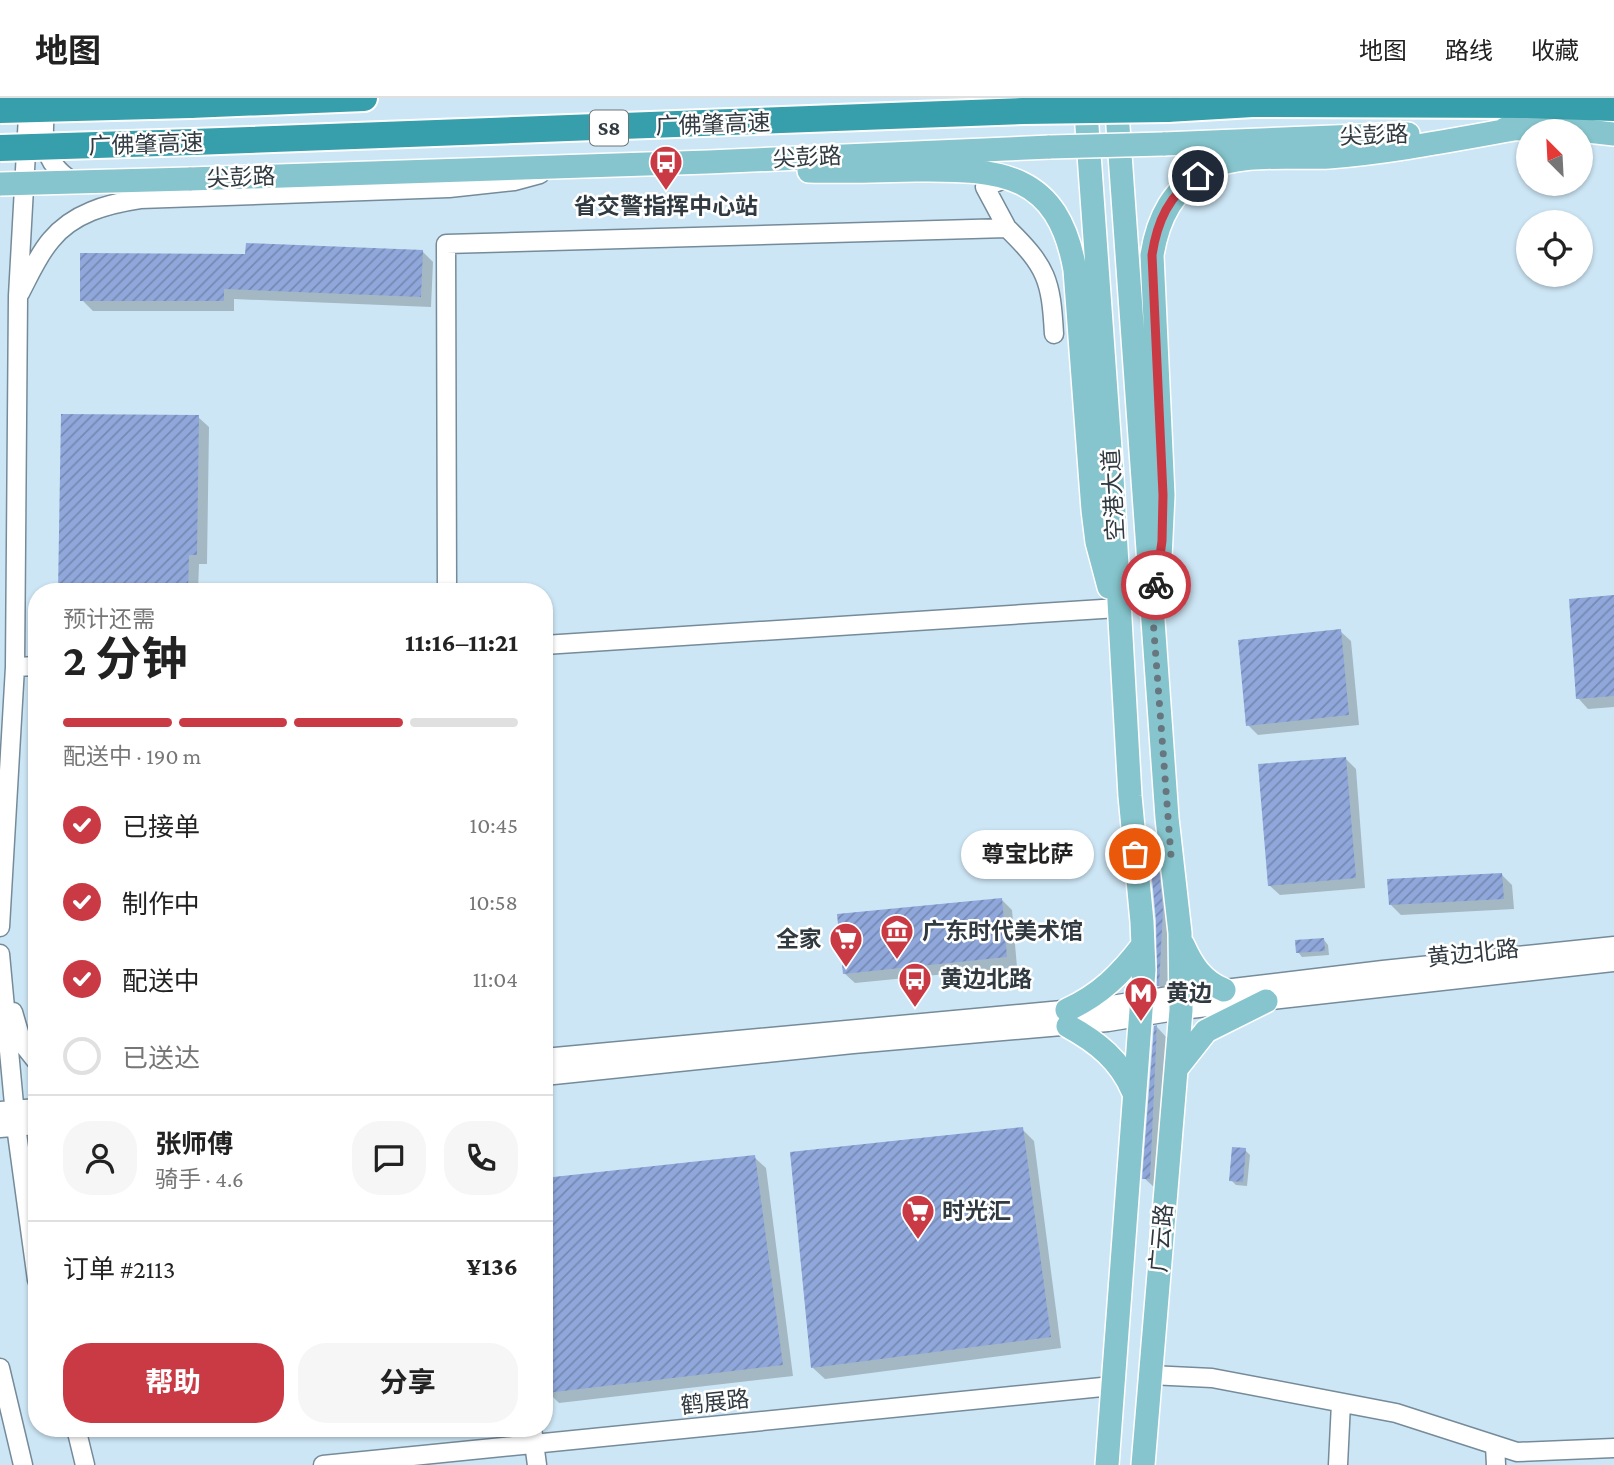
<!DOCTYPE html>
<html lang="zh">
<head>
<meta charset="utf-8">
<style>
	:root { --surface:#fff; --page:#f6f6f6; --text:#222; --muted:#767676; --line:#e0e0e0; --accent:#ca3a45 }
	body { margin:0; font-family:"Crimson Pro","Noto Sans SC",serif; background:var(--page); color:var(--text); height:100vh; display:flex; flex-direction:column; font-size:26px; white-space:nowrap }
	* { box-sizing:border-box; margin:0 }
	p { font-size:23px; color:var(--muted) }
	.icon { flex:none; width:38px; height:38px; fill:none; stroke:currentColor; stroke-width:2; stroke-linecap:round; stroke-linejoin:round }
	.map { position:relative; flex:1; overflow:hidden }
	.sheet { position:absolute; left:28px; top:485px; width:525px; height:854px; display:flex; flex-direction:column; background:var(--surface); border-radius:28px; box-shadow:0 2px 5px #0004 }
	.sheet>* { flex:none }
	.needle { width:46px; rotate:336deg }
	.controls { position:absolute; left:1516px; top:21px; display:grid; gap:14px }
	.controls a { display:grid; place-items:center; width:77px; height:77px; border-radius:50%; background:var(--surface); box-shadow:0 2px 5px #0004; font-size:35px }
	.pin { position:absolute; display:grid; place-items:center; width:60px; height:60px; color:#fff; margin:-30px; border:4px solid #fff; border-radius:50%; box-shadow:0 2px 7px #0007 }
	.courier { position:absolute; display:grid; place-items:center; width:70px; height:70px; margin:-35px; border:5px solid #ca3a45; border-radius:50%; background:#fff; color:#222; box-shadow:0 2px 9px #0007 }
	.bubble { position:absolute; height:49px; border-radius:24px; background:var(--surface); box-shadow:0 2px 5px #0004; font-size:23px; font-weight:700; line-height:49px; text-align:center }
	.headline em { font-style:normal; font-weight:700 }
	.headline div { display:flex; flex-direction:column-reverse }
	.headline { display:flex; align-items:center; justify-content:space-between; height:119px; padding:0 35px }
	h1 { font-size:46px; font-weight:700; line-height:52px }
	.bar { display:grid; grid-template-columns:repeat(4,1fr); gap:10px 7px; align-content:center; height:84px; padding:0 35px }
	.bar i { height:9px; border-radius:5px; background:var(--line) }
	.bar .current { background:var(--accent) }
	.bar p { grid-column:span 4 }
	.line { display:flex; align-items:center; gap:18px; padding:0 35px; border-top:2px solid var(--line) }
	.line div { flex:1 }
	.round { display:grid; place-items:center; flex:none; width:74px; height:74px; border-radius:28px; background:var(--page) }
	ol { padding:0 35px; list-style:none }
	li { display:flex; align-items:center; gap:21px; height:77px }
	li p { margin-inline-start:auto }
	li .icon { padding:7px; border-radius:50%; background:var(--accent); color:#fff; stroke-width:4 }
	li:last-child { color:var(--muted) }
	li i { width:38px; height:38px; border:4px solid var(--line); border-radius:50% }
	.cta { display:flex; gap:14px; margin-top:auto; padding:14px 35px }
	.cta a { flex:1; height:80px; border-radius:28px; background:var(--accent); color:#fff; font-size:28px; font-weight:700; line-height:80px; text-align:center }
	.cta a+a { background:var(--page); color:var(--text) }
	header { display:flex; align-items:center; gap:42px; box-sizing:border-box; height:98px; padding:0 35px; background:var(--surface); border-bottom:2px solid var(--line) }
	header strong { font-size:33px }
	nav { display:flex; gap:38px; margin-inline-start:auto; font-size:24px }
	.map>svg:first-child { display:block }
	.shadow { fill:#0003 }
	.building { fill:url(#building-hatch) }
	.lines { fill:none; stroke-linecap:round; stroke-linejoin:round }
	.minor-casing { stroke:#758b9a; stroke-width:21 }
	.major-casing { stroke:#fff; stroke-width:26 }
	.highway-casing { stroke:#fff; stroke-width:30 }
	.minor { stroke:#fff; stroke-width:18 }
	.major { stroke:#86c5cd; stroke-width:23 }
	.highway { stroke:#369fab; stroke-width:26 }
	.major-bridge-casing { stroke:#fff; stroke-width:26; stroke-linecap:butt }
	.highway-bridge-casing { stroke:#fff; stroke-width:30; stroke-linecap:butt }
	.major-bridge { stroke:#86c5cd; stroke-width:23 }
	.highway-bridge { stroke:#369fab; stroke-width:26 }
	.done { stroke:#67767f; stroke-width:7; stroke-dasharray:0 12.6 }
	.route { stroke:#ca3a45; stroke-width:9 }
	.labels { text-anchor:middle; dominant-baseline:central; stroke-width:5; stroke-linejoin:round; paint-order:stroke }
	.shield { fill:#fff; stroke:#6e7579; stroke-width:2 }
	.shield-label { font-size:21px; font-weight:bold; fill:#303a40 }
	.street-label { font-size:23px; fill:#303a40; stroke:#fff }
	.poi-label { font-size:23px; font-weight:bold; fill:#303a40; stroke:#fff; text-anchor:start }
</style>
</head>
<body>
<header>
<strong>地图</strong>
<nav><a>地图</a><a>路线</a><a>收藏</a></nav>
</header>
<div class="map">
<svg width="1614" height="1367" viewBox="0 0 1614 1367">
	<defs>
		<pattern id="building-hatch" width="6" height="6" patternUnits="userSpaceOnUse" patternTransform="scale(1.75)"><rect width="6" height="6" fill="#8fa7da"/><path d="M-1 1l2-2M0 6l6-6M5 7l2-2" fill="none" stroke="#7589b2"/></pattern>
	</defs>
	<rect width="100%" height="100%" fill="#cde6f5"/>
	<path class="shadow" d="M422,153L433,164L431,209L234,201V213H93L82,202Z
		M198,319L209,329L207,466H199L198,494H59Z
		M1614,499V609L1588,611L1578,600Z
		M1340,533L1351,543L1359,627L1258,637L1248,627Z
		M1346,661L1356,671L1365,790L1280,797L1269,787Z
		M1158,773L1169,783L1173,824L1169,898L1159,888Z
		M1502,777L1512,787L1514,811L1401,817L1390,806Z
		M1002,802L1012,812L1017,869L855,885L844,875Z
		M1324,842L1328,847L1329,857L1302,859L1298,854Z
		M1157,929L1167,940L1159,1091L1155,1090L1144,1080Z
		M1022,1031L1034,1043L1061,1250L825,1281L813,1270Z
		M1245,1052L1250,1057L1247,1088L1236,1087L1231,1082Z
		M754,1059L766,1070L793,1278L559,1305L548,1294L544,1265V1082Z"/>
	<path class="building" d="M246,145L423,152L421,199L224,191V203H80V155L245,156Z
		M61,316L199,317L197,457H189L188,494H58Z
		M1614,497V598L1576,601L1569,501Z
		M1341,531L1349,617L1246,628L1238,542Z
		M1346,659L1356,780L1268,788L1258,666Z
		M1151,771H1159L1163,812L1159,888H1157L1156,823Z
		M1502,775L1504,801L1389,807L1387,781Z
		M1002,800L1007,859L843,876L837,816Z
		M1324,840L1325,853L1296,855L1295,842Z
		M1157,927L1150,1081H1142L1154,928Z
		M1023,1029L1051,1239L811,1270L790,1054Z
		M1232,1049L1246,1050L1243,1084L1229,1083Z
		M755,1057L783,1267L546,1295L544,1080Z"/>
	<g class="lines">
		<defs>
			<path id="minor" d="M48,3C39,38 43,69 78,86
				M1007,130L985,89L1009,79
				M20,195C29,178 38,157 51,142C73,115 107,106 140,101L449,90L514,83L540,76
				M447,494L446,146L1007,130C1047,169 1051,182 1054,236
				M544,547L1118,510
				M15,569L37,568
				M0,829L15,569L18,198L29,0
				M0,856L16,1028L37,1182
				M13,914L22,945L37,964
				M544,960L1105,908L1182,896L1383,872L1614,848
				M544,978L853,946L1108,924L1181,912L1614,864
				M0,1013L37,1010
				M0,1030L37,1027
				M0,1270L23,1367
				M1150,1277L1212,1280L1396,1315L1517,1354L1614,1350
				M76,1330L85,1367
				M532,1330L537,1367
				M1495,1347L1496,1367
				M323,1367L1112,1288
				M1338,1367L1341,1305"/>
			<path id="major" d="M1085,0L1112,379L1130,698L1142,824L1144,872L1107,1367
				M1116,0L1167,720L1180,835L1181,912L1143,1367
				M1505,31L1561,30L1614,36
				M1163,46L1408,36
				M809,73C844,74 880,73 916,72C1002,71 1058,75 1075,172L1093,412L1097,444L1109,489
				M189,81L708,64L1050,49
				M1160,460L1163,397L1152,157C1158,120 1173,90 1208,71C1239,54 1294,61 1329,59C1393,54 1457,41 1520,30
				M1183,847C1192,867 1202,883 1224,892
				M1067,912C1100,897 1121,876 1143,847
				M1068,928C1097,944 1120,962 1133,993
				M1176,971L1206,933L1266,903"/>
			<path id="highway" d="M1252,6L1527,7L1614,10
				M190,7L364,0
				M1167,11L1270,5
				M193,44L1024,13"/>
		</defs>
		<use href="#minor" class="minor-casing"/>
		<use href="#major" class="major-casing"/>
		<use href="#highway" class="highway-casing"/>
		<use href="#minor" class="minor"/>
		<use href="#major" class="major"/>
		<use href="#highway" class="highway"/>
		<defs>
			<path id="major-bridge" d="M1050,49L1163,46
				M0,86L189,81"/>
			<path id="highway-bridge" d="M0,12L190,7
				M1024,13L1167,11
				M0,50L193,44"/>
		</defs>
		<use href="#major-bridge" class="major-bridge-casing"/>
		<use href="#highway-bridge" class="highway-bridge-casing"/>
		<use href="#major-bridge" class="major-bridge"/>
		<use href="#highway-bridge" class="highway-bridge"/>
	</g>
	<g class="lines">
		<path class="done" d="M1135,756L1171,758L1152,508L1156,487"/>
		<path class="route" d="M1156,487L1162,443L1163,397L1152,157C1157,124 1169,96 1198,78"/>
	</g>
	<defs>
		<symbol id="bus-pin" viewBox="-11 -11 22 30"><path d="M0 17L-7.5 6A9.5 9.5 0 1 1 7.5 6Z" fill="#ca3a45" stroke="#fff"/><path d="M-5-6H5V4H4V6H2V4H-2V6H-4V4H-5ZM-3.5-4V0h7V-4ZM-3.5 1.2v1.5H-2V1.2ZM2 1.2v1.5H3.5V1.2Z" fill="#fff"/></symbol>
		<symbol id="museum-pin" viewBox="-11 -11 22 30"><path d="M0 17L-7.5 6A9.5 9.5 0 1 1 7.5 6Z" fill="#ca3a45" stroke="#fff"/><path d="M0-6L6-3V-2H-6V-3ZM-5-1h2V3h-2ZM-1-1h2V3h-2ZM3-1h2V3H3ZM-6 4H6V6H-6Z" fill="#fff"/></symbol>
		<symbol id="supermarket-pin" viewBox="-11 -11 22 30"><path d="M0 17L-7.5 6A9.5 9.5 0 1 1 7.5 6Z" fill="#ca3a45" stroke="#fff"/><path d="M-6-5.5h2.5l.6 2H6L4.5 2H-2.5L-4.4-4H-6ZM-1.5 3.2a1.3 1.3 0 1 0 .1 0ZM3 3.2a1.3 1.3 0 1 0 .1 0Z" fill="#fff"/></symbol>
		<symbol id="metro-pin" viewBox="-11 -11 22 30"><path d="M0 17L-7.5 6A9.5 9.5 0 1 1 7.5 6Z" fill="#ca3a45" stroke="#fff"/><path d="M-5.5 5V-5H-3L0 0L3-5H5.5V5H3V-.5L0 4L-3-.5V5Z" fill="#fff"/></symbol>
	</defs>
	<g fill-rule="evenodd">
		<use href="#bus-pin" x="647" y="45" width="38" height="52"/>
		<use href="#museum-pin" x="878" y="814" width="38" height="52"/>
		<use href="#supermarket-pin" x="827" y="822" width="38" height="52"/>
		<use href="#bus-pin" x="896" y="862" width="38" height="52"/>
		<use href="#metro-pin" x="1122" y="876" width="38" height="52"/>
		<use href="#supermarket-pin" x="899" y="1094" width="38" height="52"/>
	</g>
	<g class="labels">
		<rect class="shield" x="590" y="12.5" width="38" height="35" rx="5"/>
		<g class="shield-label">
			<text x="609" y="30">S8</text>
		</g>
		<g class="street-label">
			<text transform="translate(713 26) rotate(-2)">广佛肇高速</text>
			<text transform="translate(1374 37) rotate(-2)">尖彭路</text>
			<text transform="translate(146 46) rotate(-2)">广佛肇高速</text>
			<text transform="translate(807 59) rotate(-3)">尖彭路</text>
			<text transform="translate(241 79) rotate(-2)">尖彭路</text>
			<text transform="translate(1113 397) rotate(-93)">空港大道</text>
			<text transform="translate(1473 855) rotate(-6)">黄边北路</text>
			<text transform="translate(1161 1140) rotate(-85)">广云路</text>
			<text transform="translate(715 1304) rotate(-6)">鹤展路</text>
		</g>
		<g class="poi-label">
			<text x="666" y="108" text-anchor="middle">省交警指挥中心站</text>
			<text x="922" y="833">广东时代美术馆</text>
			<text x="822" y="841" text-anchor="end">全家</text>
			<text x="940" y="881">黄边北路</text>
			<text x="1166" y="895">黄边</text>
			<text x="942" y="1113">时光汇</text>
		</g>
	</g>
</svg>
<div class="controls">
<a><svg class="needle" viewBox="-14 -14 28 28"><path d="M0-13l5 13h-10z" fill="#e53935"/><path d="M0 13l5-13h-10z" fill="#767676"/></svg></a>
<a><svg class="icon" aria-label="locate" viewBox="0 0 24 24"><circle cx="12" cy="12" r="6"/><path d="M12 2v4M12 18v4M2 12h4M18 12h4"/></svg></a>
</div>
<div class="pin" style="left:1135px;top:756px;background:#ea580c"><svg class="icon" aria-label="bag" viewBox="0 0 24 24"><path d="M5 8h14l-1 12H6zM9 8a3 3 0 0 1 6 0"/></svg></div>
<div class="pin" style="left:1198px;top:78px;background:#1f2937"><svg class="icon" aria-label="home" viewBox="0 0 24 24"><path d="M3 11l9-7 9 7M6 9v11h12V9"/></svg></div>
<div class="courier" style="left:1156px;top:487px"><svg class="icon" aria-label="bike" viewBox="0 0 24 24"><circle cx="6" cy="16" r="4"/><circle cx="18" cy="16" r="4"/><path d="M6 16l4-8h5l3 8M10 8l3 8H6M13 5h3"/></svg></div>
<div class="bubble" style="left:961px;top:732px;width:133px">尊宝比萨</div>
<section class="sheet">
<div class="headline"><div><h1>2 分钟</h1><p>预计还需</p></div><em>11:16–11:21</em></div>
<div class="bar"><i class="current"></i><i class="current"></i><i class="current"></i><i></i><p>配送中 · 190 m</p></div>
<ol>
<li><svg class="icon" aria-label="check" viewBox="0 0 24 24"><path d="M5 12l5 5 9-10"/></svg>已接单<p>10:45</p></li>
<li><svg class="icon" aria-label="check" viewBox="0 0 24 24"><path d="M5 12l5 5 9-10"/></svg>制作中<p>10:58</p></li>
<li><svg class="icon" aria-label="check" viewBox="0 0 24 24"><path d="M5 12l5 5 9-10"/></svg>配送中<p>11:04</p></li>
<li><i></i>已送达</li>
</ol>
<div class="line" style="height:126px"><a class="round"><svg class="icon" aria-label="person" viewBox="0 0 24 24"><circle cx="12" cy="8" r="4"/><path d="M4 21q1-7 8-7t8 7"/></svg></a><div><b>张师傅</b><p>骑手 · 4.6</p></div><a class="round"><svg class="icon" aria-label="chat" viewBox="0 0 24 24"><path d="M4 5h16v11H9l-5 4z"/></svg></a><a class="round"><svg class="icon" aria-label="phone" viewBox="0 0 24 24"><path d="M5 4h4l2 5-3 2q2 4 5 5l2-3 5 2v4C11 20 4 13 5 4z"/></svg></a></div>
<div class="line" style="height:91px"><div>订单 #2113</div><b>¥136</b></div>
<div class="cta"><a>帮助</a><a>分享</a></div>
</section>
</div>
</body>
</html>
